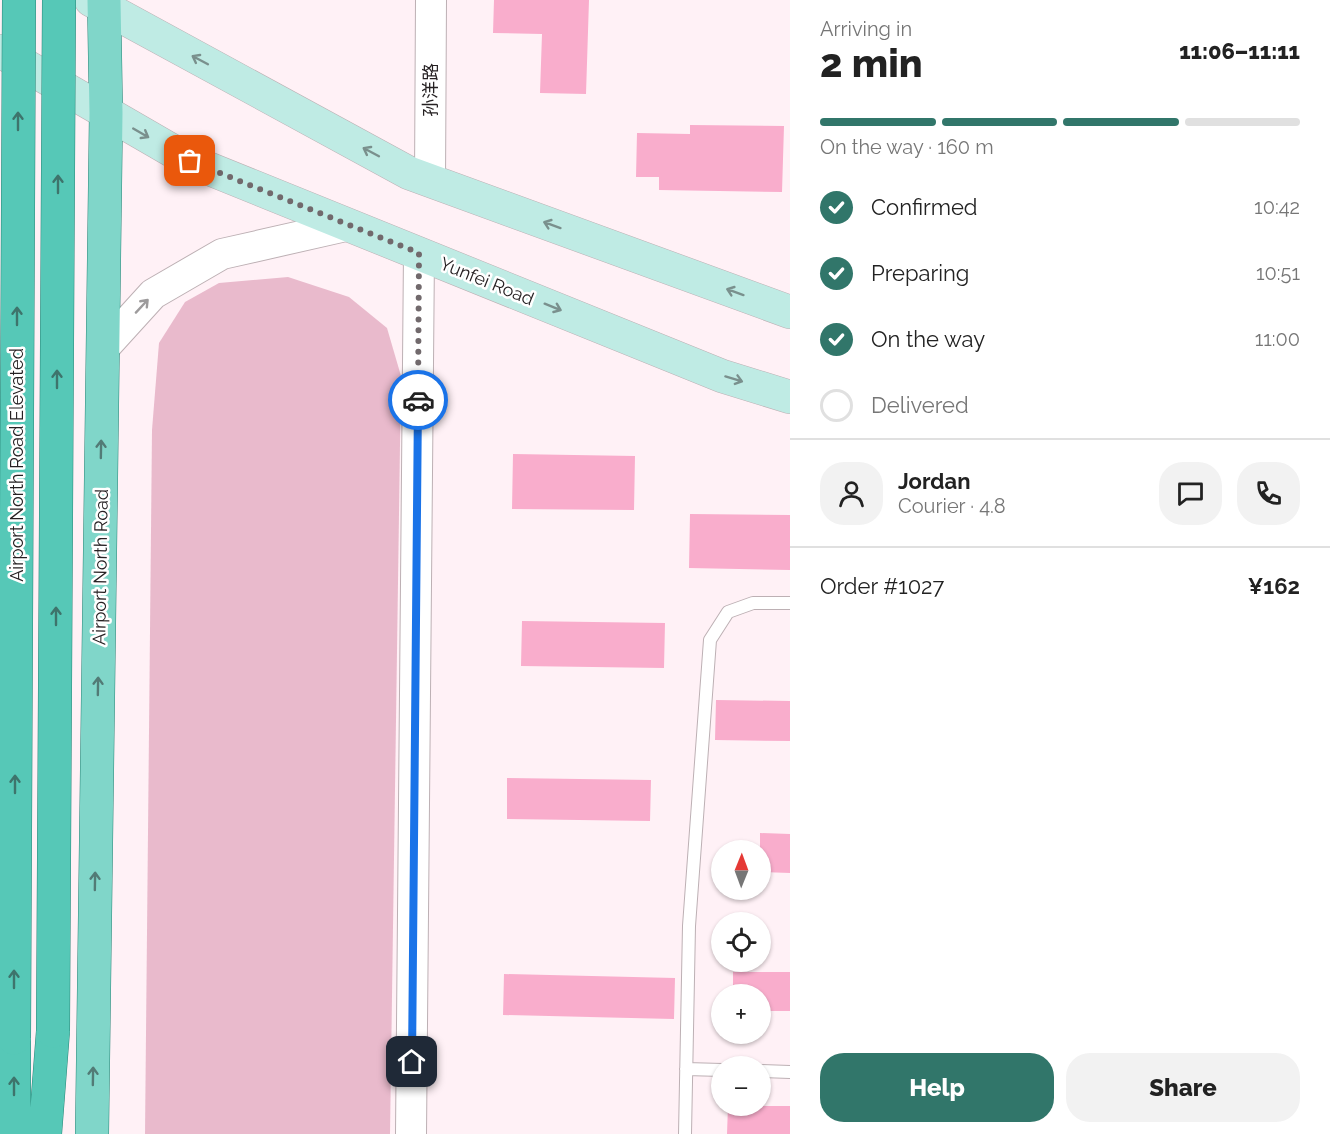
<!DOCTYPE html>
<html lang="en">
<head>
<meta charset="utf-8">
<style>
	:root { --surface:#fff; --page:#f2f2f2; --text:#222; --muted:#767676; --line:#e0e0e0; --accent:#31766a }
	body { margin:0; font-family:Raleway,"Noto Sans SC",sans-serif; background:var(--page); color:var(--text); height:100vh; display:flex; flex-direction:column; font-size:22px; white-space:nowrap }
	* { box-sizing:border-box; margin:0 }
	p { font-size:20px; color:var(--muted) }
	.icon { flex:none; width:33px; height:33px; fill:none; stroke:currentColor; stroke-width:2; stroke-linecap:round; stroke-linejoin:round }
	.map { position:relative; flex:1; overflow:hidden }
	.details { display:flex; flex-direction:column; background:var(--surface); width:540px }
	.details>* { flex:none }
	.needle { width:39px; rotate:1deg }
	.controls { position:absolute; left:711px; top:840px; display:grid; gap:12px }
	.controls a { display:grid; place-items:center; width:60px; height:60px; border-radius:50%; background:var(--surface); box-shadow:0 2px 4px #0004; font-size:30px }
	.pin { position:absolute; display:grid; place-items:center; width:51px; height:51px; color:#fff; margin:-26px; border-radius:12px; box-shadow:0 3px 9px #0006 }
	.courier { position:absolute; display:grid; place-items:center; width:60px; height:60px; margin:-30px; border:4px solid #1a73e8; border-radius:50%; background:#fff; color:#222; box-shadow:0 2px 8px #0007 }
	.headline em { font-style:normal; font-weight:800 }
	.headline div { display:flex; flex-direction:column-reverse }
	.headline { display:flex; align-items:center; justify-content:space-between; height:102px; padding:0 30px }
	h1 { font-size:39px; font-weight:800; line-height:45px }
	.bar { display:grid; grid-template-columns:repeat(4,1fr); gap:9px 6px; align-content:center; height:72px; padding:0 30px }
	.bar i { height:8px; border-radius:4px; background:var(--line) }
	.bar .on { background:var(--accent) }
	.bar p { grid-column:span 4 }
	.line { display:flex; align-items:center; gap:15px; padding:0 30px; border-top:2px solid var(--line) }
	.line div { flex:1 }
	.round { display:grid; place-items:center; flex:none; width:63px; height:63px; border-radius:24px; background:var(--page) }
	ol { padding:0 30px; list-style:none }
	li { display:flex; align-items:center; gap:18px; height:66px }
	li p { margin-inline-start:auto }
	li .icon { padding:6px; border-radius:50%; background:var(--accent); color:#fff; stroke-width:4 }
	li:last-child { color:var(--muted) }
	li i { width:33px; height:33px; border:3px solid var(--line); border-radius:50% }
	.button { display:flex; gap:12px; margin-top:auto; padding:12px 30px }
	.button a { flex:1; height:69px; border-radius:24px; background:var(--accent); color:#fff; font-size:24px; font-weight:800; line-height:69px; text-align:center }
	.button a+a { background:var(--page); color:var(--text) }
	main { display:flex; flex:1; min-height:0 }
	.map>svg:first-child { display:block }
	.green { fill:#e9bacc }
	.building { fill:#f9adcc }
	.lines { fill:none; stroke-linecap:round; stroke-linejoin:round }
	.service-casing { stroke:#bdb0b4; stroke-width:14 }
	.tertiary-casing { stroke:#bdb0b4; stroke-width:32 }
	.secondary-casing { stroke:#bdb0b4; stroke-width:34 }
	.primary-casing { stroke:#298577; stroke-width:34 }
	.trunk-casing { stroke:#298577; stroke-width:34 }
	.service { stroke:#fff; stroke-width:12 }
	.tertiary { stroke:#fff; stroke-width:30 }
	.secondary { stroke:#bfebe4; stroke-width:33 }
	.primary { stroke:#80d6c9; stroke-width:33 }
	.trunk { stroke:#56c8b7; stroke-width:33 }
	.trunk-bridge-casing { stroke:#298577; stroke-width:34; stroke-linecap:butt }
	.trunk-bridge { stroke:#56c8b7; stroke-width:33 }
	.oneway { stroke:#7a908d }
	.oneway2 { stroke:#3e746c }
	.oneway3 { stroke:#9d9b9c }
	.oneway4 { stroke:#527b76 }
	.done { stroke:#71696c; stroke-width:6; stroke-dasharray:0 10.8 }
	.route { stroke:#1a73e8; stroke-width:8 }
	.labels { text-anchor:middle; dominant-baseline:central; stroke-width:5; stroke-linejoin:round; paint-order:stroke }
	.street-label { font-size:18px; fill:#252022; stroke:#fff }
</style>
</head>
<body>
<main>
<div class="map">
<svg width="790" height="1134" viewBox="0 0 790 1134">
	<rect width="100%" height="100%" fill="#fff1f6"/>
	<path class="green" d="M288,277L349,297L387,328L401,376L390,1134H145L152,430L159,343L185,302L219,283Z"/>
	<path class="building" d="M494,0H589L586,94L540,93L542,34L493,33Z
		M690,125L784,126L782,192L659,190V177H636L637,133L690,134Z
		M513,454L635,456L634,510L512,509Z
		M690,514L790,515V570L689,568Z
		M522,621L665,623L664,668L521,666Z
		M716,700L790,701V741L715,740Z
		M507,778L651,780L650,821L507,819Z
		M760,833L790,834V873L760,872Z
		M733,972H790V1011H760V994H733Z
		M504,974L675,978L674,1019L503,1015Z
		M728,1106H790V1134H727Z"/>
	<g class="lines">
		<defs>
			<path id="service" d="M686,1069L722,1070
				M760,1071L790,1072
				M685,1134L689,926L710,640L728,612L753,603H790"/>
			<path id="tertiary" d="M430,181L431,0
				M103,349L153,294L222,254L350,225
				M411,1134L419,253"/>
			<path id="secondary" d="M91,0L409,173L790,312
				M0,51L190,161L722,376L790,397"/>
			<path id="primary" d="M92,1134L106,113L104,0"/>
			<path id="trunk" d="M14,1134V1038
				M45,1134L53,1031"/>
		</defs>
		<use href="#service" class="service-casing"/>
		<use href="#tertiary" class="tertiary-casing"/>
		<use href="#secondary" class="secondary-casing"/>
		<use href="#primary" class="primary-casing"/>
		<use href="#trunk" class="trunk-casing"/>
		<use href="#service" class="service"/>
		<use href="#tertiary" class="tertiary"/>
		<use href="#secondary" class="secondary"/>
		<use href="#primary" class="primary"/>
		<use href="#trunk" class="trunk"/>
		<defs>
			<path id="trunk-bridge" d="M53,1031L59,0
				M14,1038L19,0"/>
		</defs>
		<use href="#trunk-bridge" class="trunk-bridge-casing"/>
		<use href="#trunk-bridge" class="trunk-bridge"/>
	</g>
	<defs><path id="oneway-shaft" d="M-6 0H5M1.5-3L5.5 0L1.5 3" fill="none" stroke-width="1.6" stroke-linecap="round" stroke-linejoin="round" transform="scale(1.5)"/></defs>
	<g class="oneway">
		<use href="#oneway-shaft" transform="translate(200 60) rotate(-152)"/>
		<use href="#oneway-shaft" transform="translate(141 133) rotate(30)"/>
		<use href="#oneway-shaft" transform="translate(371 152) rotate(-152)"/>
		<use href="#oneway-shaft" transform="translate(552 225) rotate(-160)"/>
		<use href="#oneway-shaft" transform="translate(735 292) rotate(-160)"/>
		<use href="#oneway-shaft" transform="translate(553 307) rotate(22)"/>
		<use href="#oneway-shaft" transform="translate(734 379) rotate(17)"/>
	</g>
	<g class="oneway2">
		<use href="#oneway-shaft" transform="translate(18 121) rotate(-90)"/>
		<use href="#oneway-shaft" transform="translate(58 184) rotate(-90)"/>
		<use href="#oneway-shaft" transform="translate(17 316) rotate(-90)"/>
		<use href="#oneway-shaft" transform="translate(57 379) rotate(-90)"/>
		<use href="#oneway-shaft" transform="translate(56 616) rotate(-90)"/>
		<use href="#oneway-shaft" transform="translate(15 784) rotate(-90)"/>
		<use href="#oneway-shaft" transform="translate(14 979) rotate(-90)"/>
		<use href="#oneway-shaft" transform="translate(14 1086) rotate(-90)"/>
	</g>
	<use class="oneway3" href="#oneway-shaft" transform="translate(142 306) rotate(-47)"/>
	<g class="oneway4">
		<use href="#oneway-shaft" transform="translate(101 449) rotate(-89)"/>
		<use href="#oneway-shaft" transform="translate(98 686) rotate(-89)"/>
		<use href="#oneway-shaft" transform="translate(95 881) rotate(-89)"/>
		<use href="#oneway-shaft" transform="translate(93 1076) rotate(-89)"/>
	</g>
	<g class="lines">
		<path class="done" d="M190,161L419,253L418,400"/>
		<path class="route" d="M412,1062L418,400"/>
	</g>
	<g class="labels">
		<g class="street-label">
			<text transform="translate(430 90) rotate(-90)">孙洋路</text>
			<text transform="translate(487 281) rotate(22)">Yunfei Road</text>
			<text transform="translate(16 465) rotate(-90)">Airport North Road Elevated</text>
			<text transform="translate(100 567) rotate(-89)">Airport North Road</text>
		</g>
	</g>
</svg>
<div class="controls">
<a><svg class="needle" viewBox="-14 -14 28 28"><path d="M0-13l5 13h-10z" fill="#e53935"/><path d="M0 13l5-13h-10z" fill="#767676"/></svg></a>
<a><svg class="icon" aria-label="locate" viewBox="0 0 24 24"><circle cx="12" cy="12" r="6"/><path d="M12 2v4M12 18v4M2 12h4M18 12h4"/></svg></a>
<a>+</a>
<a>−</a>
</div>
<div class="pin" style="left:190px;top:161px;background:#ea580c"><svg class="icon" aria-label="bag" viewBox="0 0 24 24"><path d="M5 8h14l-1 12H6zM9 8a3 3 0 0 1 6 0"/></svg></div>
<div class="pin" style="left:412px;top:1062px;background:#1f2937"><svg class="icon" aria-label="home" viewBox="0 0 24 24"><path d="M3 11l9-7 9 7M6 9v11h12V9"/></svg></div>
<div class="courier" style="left:418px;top:400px"><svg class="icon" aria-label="car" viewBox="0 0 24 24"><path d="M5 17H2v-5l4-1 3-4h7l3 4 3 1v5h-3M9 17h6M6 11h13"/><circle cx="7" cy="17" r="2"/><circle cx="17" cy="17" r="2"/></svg></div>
</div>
<section class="details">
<div class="headline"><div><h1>2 min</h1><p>Arriving in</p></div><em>11:06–11:11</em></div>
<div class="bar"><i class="on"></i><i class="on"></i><i class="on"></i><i></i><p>On the way · 160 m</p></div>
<ol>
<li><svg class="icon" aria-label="check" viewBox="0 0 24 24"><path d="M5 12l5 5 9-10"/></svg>Confirmed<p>10:42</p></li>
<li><svg class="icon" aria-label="check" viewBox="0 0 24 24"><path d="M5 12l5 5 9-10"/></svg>Preparing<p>10:51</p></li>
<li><svg class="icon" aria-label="check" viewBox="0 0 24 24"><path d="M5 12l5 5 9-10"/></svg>On the way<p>11:00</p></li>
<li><i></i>Delivered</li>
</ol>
<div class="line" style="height:108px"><a class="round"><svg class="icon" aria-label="person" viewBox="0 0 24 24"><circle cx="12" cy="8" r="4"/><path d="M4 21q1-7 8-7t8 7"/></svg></a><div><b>Jordan</b><p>Courier · 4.8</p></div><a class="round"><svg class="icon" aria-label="chat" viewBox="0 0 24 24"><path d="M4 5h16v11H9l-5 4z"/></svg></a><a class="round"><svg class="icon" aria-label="phone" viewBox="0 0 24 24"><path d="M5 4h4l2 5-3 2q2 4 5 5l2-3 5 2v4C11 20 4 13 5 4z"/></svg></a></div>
<div class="line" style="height:78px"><div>Order #1027</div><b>¥162</b></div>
<div class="button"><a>Help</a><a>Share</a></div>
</section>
</main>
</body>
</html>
